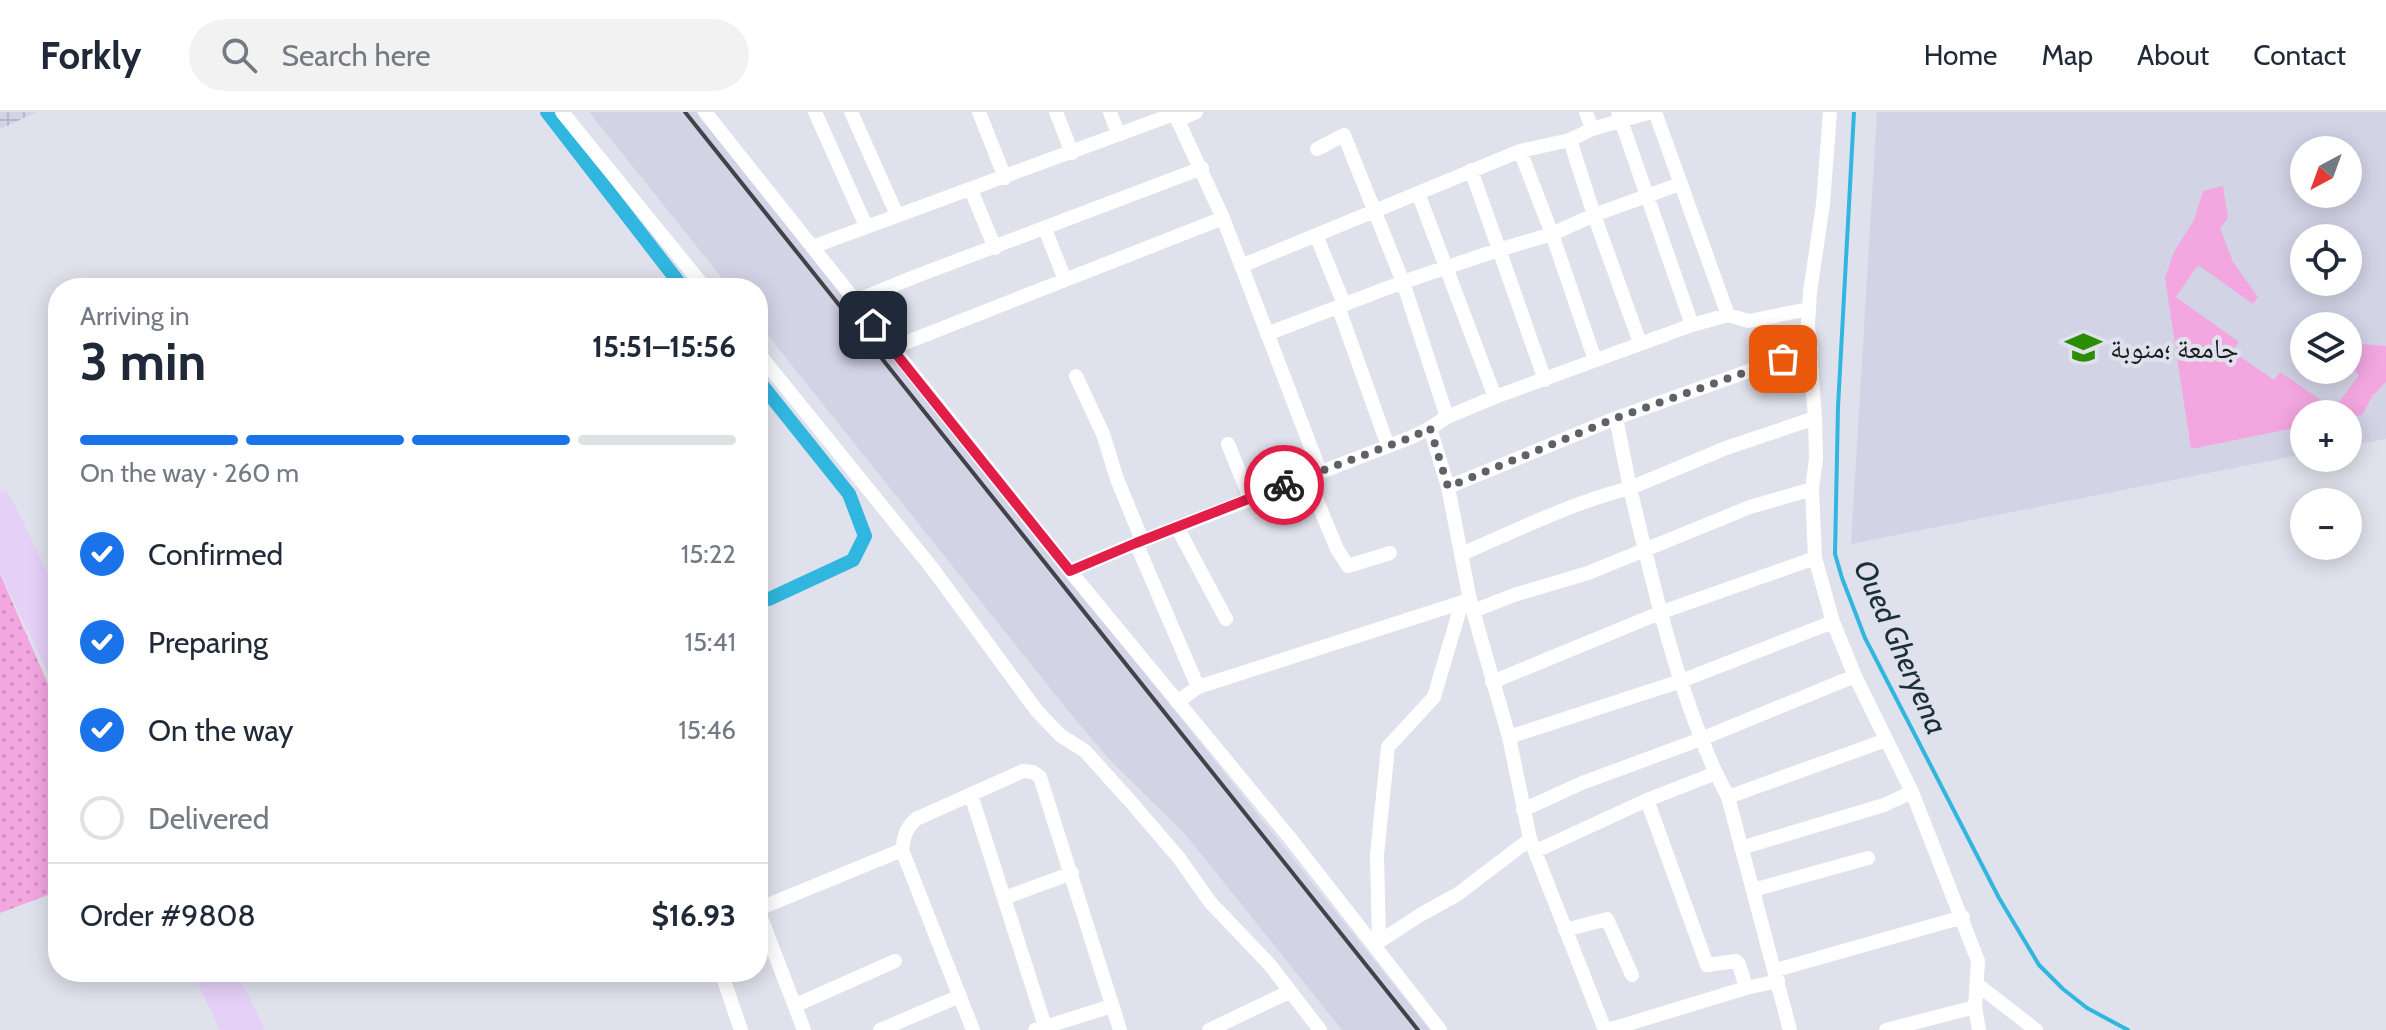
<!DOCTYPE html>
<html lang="en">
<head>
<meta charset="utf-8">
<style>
	:root { --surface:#fff; --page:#f2f2f3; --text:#1f2937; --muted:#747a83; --line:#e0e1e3; --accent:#1a73e8 }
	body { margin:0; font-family:Cabin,"Noto Naskh Arabic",sans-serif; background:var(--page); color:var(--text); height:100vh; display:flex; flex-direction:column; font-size:30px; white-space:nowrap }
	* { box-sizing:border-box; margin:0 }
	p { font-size:26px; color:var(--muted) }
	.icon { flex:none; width:44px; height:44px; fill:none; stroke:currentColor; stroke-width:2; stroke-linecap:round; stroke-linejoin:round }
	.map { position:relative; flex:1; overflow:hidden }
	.sheet { position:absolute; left:48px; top:166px; width:720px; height:704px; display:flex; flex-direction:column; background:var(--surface); border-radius:32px; box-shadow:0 4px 20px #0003 }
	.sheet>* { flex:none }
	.needle { width:52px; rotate:221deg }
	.buttons { position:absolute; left:2290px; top:24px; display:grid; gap:16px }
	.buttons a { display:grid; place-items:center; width:72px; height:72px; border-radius:50%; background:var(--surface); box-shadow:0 4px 20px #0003; font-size:40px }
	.pin { position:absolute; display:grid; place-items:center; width:68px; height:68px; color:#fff; margin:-34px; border-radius:16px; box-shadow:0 4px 12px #0006 }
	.courier { position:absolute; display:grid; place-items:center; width:80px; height:80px; margin:-40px; border:6px solid #e11d48; border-radius:50%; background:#fff; color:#222; box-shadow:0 2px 10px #0007 }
	.head em { font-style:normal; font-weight:800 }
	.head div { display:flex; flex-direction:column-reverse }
	.head { display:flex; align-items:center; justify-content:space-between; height:136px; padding:0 32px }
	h1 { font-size:52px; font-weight:800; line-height:60px }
	.bar { display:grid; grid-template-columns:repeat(4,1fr); gap:12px 8px; align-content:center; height:96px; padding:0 32px }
	.bar i { height:10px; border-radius:6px; background:var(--line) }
	.bar .selected { background:var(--accent) }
	.bar p { grid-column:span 4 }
	.line { display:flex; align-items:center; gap:20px; padding:0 32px; border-top:2px solid var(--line) }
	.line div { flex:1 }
	ol { padding:0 32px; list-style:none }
	li { display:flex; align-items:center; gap:24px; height:88px }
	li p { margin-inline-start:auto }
	li .icon { padding:8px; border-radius:50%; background:var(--accent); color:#fff; stroke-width:4 }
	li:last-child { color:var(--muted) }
	li i { width:44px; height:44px; border:4px solid var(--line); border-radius:50% }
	header { display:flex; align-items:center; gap:48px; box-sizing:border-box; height:112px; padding:0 40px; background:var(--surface); border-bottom:2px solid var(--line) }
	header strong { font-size:38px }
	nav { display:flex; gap:44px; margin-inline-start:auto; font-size:28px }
	.search { width:560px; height:72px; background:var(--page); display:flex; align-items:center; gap:20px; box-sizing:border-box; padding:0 28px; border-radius:44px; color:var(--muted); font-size:30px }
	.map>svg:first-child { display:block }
	.built { fill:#d2d4e6; fill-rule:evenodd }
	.industrial { fill:url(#industrial-grid) }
	.grass { fill:url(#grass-dots) }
	.green { fill:#f3a6e0 }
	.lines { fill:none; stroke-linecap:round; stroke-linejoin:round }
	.stream { stroke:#30b6df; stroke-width:4 }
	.canal { stroke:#30b6df; stroke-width:14 }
	.minor { stroke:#fff; stroke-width:14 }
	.primary { stroke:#e5d0f8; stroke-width:24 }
	.rail { stroke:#424248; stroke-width:4 }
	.done { stroke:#606067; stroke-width:8; stroke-dasharray:0 14.4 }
	.route { stroke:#e11d48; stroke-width:10 }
	.labels { text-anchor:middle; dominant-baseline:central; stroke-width:8; stroke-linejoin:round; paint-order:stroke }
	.poi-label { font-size:28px; fill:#1b1b1f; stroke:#dfe1ec; text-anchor:start }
	.water-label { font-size:30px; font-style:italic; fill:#1a2f37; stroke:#dfe1ec }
</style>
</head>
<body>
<header>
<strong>Forkly</strong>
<div class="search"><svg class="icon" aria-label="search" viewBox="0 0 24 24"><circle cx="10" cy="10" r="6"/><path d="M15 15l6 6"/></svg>Search here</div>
<nav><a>Home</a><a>Map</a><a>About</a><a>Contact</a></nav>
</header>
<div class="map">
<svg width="2386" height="918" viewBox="0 0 2386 918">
	<defs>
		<pattern id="industrial-grid" width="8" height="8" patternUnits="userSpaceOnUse" patternTransform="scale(2)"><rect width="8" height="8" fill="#d2d4e6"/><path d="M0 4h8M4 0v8" fill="none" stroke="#b4b5c5"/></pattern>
		<pattern id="grass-dots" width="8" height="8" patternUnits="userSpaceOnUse" patternTransform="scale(2)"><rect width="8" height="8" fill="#f3a6e0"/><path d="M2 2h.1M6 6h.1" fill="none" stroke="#d08ec0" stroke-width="1.8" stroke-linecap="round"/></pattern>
	</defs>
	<rect width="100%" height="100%" fill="#dfe1ec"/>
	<path class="built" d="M589,0H696L1430,918H1342L1185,722L1109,647L1078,611L758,211V176H730Z
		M1877,0H2386V327L2348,334V302H2304V342L1851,432ZM2304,38H2348V82H2304ZM2304,126H2348V170H2304ZM2304,214H2348V258H2304Z"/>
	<path class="industrial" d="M0,0H37L0,17Z"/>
	<path class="grass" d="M0,462L58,595V779L0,801Z"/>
	<path class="green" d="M2223,74L2228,106L2220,116L2233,150L2258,185L2253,192L2198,153L2176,185L2239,230L2232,239L2274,268L2280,260L2334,297L2359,263L2348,253V231L2386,234V270L2373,283L2362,303L2348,306V302H2304V314L2191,337L2165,166L2174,140L2194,108L2203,79Z"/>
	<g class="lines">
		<path class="stream" d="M1854,0L1838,295L1835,442L1842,466L1865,526L1999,786L2039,853L2063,877L2087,896L2128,918"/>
		<path class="canal" d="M547,0L683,176
			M758,268L849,382L865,424L853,448L769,487"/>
		<path class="minor" d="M562,0L705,176
			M705,0L1070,459L1290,726L1440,918
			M815,0L866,114
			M851,0L897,103
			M979,0L1005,66
			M1056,0L1072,41
			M1110,0L1118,22
			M1174,0L1223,106L1320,359
			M1586,0L1592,17
			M1618,0L1692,213
			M1655,0L1728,203
			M1830,0L1823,92L1810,180L1808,212L1815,306L1816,347L1812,377L1815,446L1833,510L1855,564L1912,680L1978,849L1975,895L1979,918
			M1178,8L1196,0
			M1570,28L1594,103L1640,231
			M1317,37L1344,23L1403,170L1447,305
			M1520,39L1552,122L1595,248
			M1471,58L1545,268
			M971,78L995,136
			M1418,81L1495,285
			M1045,117L1065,168
			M1316,123L1344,192
			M812,135L1174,2
			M1241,154L1520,39L1570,28L1592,17L1651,0
			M855,189L914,165L1202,56
			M1338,194L1388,334
			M1267,222L1403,170L1498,138L1552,122L1594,103L1680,72
			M892,236L1223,106
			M758,241L932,456L1037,599L1060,623L1085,639L1130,689L1179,746L1210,790L1270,853L1320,918
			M1076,264L1103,322L1117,367L1142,428
			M1616,306L1630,376L1726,336L1815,306
			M1430,316L1447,305L1495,285L1692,213L1728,203L1749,209L1809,197
			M1228,332L1250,386
			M1307,365L1337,437L1348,454L1390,441
			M1448,375L1616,306L1811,237
			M1177,415L1226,507
			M1136,431L1198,575
			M1462,442C1517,418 1571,391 1630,376C1653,472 1675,571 1716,661
			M1070,459L1136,431L1412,325L1430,316L1448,375L1470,488L1509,625L1530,727L1605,918
			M1473,499L1514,483L1588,461L1750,395L1812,377
			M1492,570L1662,500L1815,446
			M1177,590L1198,575L1466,489
			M1509,625L1681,569L1833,510
			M971,683L1045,914
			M1728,685L1886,628
			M1647,688L1707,853L1736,849L1739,852L1746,876L1778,869
			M1523,698L1582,671L1701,627L1855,564
			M1741,736L1884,693L1912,680
			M1536,739L1647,688L1716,661L1728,685L1790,918
			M1753,778L1868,746
			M1004,786L1072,761
			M758,797L902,738
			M758,798L804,918
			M1565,818L1607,807L1632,863
			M1379,829L1377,743L1388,635L1434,585L1462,490
			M1374,833L1420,803L1458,782L1530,727
			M1776,858L1963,805
			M721,860L741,918
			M1978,873L2036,918
			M796,893L895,849
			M880,918L960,884
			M973,918L902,738C904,724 906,716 916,707L1023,659L1033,660L1040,665L1120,918
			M1035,918L1112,894
			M1209,918L1289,880
			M1608,918L1746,876
			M1886,918L1975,895"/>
		<path class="primary" d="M0,390L58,511
			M0,432L58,554
			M206,860L233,918
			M223,860L252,918"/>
		<path class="rail" d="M685,0L1418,918"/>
	</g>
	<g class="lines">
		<path class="done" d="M1284,373L1412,325L1430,316L1448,375L1616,306L1783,247"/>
		<path class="route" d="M873,213L1070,459L1136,431L1284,373"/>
	</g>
	<defs>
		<symbol id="university-bare" viewBox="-9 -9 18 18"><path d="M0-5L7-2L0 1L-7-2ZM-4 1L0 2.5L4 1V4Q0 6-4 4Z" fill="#2a8d03" stroke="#dfe1ec" stroke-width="2.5" paint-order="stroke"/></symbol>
	</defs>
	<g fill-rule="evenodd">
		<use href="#university-bare" x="2058" y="210" width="51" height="51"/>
	</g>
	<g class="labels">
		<g class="poi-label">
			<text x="2110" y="236">جامعة ؛منوبة</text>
		</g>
		<g class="water-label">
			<text transform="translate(1901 535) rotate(66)">Oued Gheryena</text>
		</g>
	</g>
</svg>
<div class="buttons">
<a><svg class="needle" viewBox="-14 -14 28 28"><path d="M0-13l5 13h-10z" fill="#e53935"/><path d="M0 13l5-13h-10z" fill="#747a83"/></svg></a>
<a><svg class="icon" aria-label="locate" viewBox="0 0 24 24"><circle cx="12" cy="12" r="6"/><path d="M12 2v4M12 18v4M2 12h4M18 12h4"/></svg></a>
<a><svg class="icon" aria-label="layers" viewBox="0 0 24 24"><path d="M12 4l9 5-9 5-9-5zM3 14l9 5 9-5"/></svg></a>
<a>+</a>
<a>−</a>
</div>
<div class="pin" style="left:1783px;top:247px;background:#ea580c"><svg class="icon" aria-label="bag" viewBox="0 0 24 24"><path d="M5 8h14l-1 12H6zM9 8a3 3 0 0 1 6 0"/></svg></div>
<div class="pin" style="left:873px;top:213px;background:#1f2937"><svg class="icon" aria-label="home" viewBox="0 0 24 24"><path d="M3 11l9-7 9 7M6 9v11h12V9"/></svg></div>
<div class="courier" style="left:1284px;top:373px"><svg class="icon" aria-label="bike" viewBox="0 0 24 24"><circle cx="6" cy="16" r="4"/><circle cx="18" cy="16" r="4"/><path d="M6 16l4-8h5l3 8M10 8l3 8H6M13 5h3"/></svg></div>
<section class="sheet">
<div class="head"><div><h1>3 min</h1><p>Arriving in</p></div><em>15:51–15:56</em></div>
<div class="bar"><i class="selected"></i><i class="selected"></i><i class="selected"></i><i></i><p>On the way · 260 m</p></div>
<ol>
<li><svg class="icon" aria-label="check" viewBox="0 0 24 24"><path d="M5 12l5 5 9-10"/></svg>Confirmed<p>15:22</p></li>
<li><svg class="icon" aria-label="check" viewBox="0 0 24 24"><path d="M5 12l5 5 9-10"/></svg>Preparing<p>15:41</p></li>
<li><svg class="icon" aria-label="check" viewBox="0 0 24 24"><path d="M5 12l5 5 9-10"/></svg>On the way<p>15:46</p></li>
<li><i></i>Delivered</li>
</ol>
<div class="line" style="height:104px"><div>Order #9808</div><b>$16.93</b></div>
</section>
</div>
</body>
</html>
